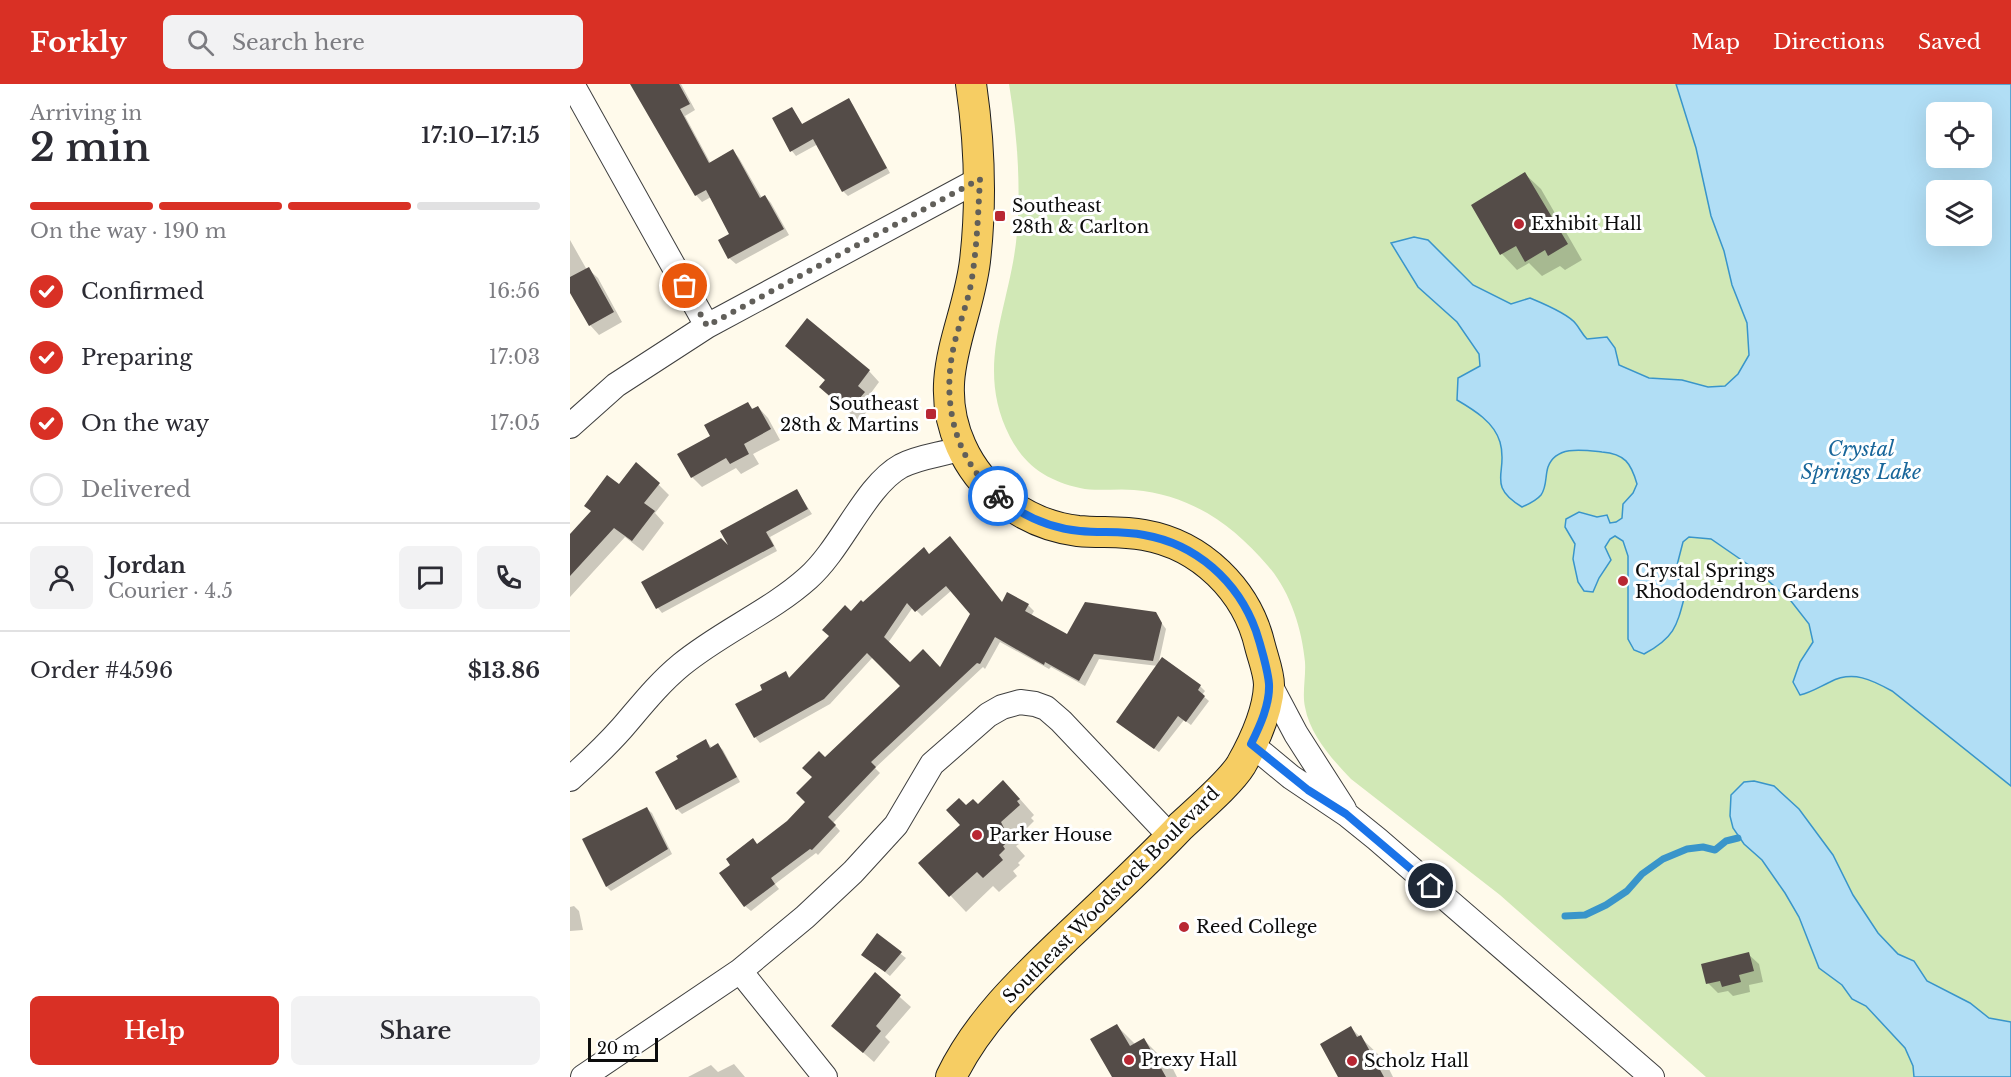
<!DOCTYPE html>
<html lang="en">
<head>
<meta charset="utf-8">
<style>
	:root { --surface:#fff; --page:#f2f2f3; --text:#2b2b33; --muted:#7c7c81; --line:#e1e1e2; --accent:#d93025 }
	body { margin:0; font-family:"Libre Baskerville",serif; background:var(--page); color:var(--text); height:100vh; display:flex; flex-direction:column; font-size:22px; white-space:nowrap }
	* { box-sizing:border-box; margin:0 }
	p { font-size:20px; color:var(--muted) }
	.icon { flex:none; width:33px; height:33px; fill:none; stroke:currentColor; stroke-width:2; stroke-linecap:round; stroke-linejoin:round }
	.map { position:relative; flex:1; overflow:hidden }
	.details { display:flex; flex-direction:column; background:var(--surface); width:570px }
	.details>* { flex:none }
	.controls { position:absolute; left:1356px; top:18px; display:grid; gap:12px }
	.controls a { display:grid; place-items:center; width:66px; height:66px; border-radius:9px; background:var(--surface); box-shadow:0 6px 24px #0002; font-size:30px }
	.scale { position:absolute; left:18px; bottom:15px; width:70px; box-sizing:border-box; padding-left:6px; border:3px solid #0c0c0c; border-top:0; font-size:16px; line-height:21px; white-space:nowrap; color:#0c0c0c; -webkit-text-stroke:4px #fff; paint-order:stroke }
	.pin { position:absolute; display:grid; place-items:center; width:51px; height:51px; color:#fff; margin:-26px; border:3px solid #fff; border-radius:50%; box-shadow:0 2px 6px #0007 }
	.courier { position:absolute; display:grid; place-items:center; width:60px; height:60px; margin:-30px; border:4px solid #1a73e8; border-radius:50%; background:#fff; color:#222; box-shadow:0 2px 8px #0007 }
	.overview em { font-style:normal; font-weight:600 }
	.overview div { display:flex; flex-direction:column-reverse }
	.overview { display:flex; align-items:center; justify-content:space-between; height:102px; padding:0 30px }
	h1 { font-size:39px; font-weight:600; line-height:45px }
	.bar { display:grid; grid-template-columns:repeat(4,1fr); gap:9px 6px; align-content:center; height:72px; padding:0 30px }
	.bar i { height:8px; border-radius:4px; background:var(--line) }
	.bar .active { background:var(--accent) }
	.bar p { grid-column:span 4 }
	.line { display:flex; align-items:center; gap:15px; padding:0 30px; border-top:2px solid var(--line) }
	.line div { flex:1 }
	.round { display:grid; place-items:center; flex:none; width:63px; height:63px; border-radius:9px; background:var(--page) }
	ol { padding:0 30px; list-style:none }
	li { display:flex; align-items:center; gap:18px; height:66px }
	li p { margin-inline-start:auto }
	li .icon { padding:6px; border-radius:50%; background:var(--accent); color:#fff; stroke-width:4 }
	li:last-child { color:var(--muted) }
	li i { width:33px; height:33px; border:3px solid var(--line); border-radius:50% }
	.button { display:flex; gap:12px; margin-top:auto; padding:12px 30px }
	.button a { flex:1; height:69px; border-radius:9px; background:var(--accent); color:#fff; font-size:24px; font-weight:600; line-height:69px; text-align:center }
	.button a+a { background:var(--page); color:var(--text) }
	header { display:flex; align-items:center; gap:36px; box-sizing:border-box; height:84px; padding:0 30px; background:var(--accent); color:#fff }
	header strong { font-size:28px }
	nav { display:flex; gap:33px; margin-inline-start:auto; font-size:21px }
	.search { width:420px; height:54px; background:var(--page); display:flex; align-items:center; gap:15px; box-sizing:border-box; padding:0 21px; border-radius:9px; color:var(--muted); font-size:22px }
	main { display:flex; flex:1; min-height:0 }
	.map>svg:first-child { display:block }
	.green { fill:#d1e8b6; fill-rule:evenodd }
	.water { fill:#b1def5; stroke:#3995ca; stroke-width:1.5; fill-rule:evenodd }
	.shadow { fill:#0003; fill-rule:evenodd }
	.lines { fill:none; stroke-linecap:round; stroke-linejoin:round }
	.stream { stroke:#3995ca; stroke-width:7 }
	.building { fill:#544c48; fill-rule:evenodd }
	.minor-casing { stroke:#3f3f3f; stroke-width:26 }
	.major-casing { stroke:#1d1d1d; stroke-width:32 }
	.minor { stroke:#fff; stroke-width:24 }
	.major { stroke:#f6cd63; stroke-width:30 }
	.done { stroke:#615f5a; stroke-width:6; stroke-dasharray:0 10.8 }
	.route { stroke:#1a73e8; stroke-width:8 }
	.poi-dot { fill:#b82733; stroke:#fff; stroke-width:2 }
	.labels { text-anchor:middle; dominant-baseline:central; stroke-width:6; stroke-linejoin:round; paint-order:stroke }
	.poi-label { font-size:18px; fill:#0c0c0c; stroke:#fff; text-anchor:start }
	.street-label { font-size:18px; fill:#0c0c0c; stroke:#fff }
	.water-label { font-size:20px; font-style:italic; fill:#18669a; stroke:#fff }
</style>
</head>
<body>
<header>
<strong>Forkly</strong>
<div class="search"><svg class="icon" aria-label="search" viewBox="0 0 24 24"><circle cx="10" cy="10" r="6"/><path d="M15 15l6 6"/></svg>Search here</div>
<nav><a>Map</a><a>Directions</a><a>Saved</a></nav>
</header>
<main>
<section class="details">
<div class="overview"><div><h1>2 min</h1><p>Arriving in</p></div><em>17:10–17:15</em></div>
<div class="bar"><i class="active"></i><i class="active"></i><i class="active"></i><i></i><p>On the way · 190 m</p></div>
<ol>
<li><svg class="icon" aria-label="check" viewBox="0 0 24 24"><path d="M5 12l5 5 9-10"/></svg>Confirmed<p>16:56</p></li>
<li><svg class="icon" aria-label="check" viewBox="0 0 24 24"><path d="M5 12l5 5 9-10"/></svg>Preparing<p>17:03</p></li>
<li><svg class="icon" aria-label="check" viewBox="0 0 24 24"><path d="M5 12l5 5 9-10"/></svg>On the way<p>17:05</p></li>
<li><i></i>Delivered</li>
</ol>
<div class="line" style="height:108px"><a class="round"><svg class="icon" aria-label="person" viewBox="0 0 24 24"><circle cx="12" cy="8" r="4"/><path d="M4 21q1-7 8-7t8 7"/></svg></a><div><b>Jordan</b><p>Courier · 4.5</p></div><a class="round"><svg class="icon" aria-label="chat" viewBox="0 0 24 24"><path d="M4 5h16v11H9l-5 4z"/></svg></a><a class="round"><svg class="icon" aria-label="phone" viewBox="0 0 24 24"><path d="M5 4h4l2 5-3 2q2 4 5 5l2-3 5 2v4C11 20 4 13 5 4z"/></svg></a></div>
<div class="line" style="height:78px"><div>Order #4596</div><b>$13.86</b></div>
<div class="button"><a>Help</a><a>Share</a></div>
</section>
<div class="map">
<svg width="1441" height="993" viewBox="0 0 1441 993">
	<rect width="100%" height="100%" fill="#fffaeb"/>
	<path class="green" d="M439,0H1441V993H1136L930,811L781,695C762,675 740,651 735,623C732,609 736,593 735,578C732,545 720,507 698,482C662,440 621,411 564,406C546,404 527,408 510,404C478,397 455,382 440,353C403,281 441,222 447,149C451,99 447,49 439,0ZM1366,28H1412V74H1366ZM1366,106H1412V152H1366Z"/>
	<path class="water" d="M1106,0H1441V702L1322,607C1302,596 1283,586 1260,598C1249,603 1242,608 1230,611L1223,598L1230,578L1243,558L1239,540L1221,517L1186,486L1141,455L1119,453L1113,458L1105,489L1116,507C1107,541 1106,553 1074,570L1064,566L1058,555V472L1053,457L1045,452L1040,455L1035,463L1041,476L1029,494L1023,508L1014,507L1008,498L1003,475L1005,460L995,443L996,435L1009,428L1027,433L1037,431L1040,439L1046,438L1052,434L1053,420L1063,409L1067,400C1061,379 1055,370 1032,368C1014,366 986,361 978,383C975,392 977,403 971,411C966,417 959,420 952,423C915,401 939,388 930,358C924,338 904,326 887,316L888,294L910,282L909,270L887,238L848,203L821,159L844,153L858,156L903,201L941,220L960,214C972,219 999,230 1006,240C1010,245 1012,250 1017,255L1037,253L1045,264L1049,281L1079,294L1112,296L1138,303L1155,302L1168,290L1179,271L1177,239L1162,201L1154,167L1141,132L1126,64ZM1366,28H1412V74H1366ZM1366,106H1412V152H1366Z
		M1184,697L1204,702L1229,725L1263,771L1283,811L1308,849L1328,870L1344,877L1357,897L1400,919L1419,934L1441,938V993H1344L1343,982L1335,964L1296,922L1282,915L1272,901L1249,884L1229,833L1215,809L1192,776L1174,760L1163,744L1160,732L1161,711L1174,698Z"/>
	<path class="shadow" d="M62,0H111L125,26L115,32L141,80L163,67L169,74L192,114L195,112L201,119L219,151L166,180L159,174L161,151L141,113L132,118L126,111Z
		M279,16L283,21L320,89L278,112L273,107L248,60L226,72L222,67V25L233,41Z
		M955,90L971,105L1012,176L995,186L990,182L972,192L959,179L947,186L932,170L903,121Z
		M0,156L17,186L18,185L28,194L52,238L29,251L20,241L0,205Z
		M299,287L309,298L298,313L304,319L289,337L261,313Z
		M177,319L184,326L188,323L198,334L210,356L183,370L189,380L171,390L166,384L132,403L122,393L143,353Z
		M88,400L99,411L85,429L94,439L73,467L55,453L0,513V452L50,402Z
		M227,407L242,430L200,453L207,467L92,529L88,524L73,499L162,467Z
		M360,472L432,520L438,510L458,521L464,527L461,532L497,552L585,530L596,545L588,582L529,575L515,602L481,583L479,585L430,558L415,585L413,583L305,684L310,689L263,739L270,747L248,771L246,769L205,800L209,805L181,827L175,822L188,761L218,739L237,718L255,675L332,602L303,573L260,620L190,659L185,653L194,606L215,589L221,595L281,529ZM382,506L402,529L370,585L340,580L318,559L343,523L352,532Z
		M593,575L630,602L635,607L632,611L639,617L621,641L614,636L589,668L553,642Z
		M136,657L142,664L148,661L153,666L170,698L112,730L107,725L110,675Z
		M449,714L464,731L461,734L464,737L446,755L449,760L446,762L455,772L448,779L450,781L443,787L447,792L429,808L423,802L396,828L350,779L392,741L396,723Z
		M77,725L82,729L102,770L41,807L37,803Z
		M4,822L9,827L13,846L0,847V823Z
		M307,852L336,874L320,892L293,871Z
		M1178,870L1189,880L1193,898L1179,901L1180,908L1163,912L1158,907L1148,909L1138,899Z
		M305,891L341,923L315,953L320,958L304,978L263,942Z
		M547,942L566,961L574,956L603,985L607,993H543Z
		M781,944L815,977L823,993H770Z
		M164,980L175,993H118L141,981L148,988Z"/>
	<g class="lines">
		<path class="stream" d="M995,832L1015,831L1036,821L1057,807L1072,790L1093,775L1117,765L1133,763L1145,766L1156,757L1168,754"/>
	</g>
	<path class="building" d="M60,0H109L120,20L110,25L139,79L163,65L190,114L195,111L214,145L158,175L148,156L159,150L136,106L125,112Z
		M279,14L317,84L272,108L243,55L220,68L202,34L222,23L232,40Z
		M955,88L998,160L978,172L975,166L955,178L946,162L930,171L901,121Z
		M19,183L44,228L19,242L0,209V193Z
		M237,234L300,286L288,302L295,308L278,328L249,303L255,296L215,262Z
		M178,318L182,325L188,322L201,345L174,360L179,370L160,380L156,374L121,394L107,370L140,352L134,341Z
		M66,378L90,399L74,419L85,427L62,457L44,444L0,492V450L21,427L14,422L37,391L49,400Z
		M227,405L238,425L196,448L204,462L86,525L71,498L151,454L158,461L150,447Z
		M380,452L432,518L437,508L459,520L455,527L497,550L515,518L586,528L592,539L583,577L524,570L509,597L475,578L474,581L425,553L410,580L407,579L301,678L306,683L258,733L266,741L242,766L240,765L201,794L205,800L174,823L149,789L160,781L156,775L183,754L187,760L217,737L235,718L226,709L242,693L232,684L249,667L255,673L330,602L297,569L254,615L184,654L165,620L192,606L190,601L216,587L219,594L259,552L252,546L275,521L281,527L291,516L293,518L354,463L359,470ZM376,502L400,530L370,583L353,565L340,578L314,553L337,519L345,528Z
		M592,573L631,601L628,606L635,612L616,638L608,632L584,665L546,638Z
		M136,655L140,664L148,659L167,693L106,726L85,688L108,675L106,672Z
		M433,696L450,715L447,717L450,721L431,738L434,744L431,746L440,756L433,762L435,765L429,771L433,776L413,794L407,788L379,813L348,779L390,741L376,726L389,714L396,721L403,715L408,720Z
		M77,723L98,765L36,803L12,755Z
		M307,849L332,868L315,888L291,871Z
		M1179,868L1184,887L1169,891L1171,898L1152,903L1150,897L1136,900L1131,880Z
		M305,888L331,911L306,942L311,947L293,969L261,942Z
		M547,940L560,962L574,954L596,993H542L520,955Z
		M781,942L787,953L791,951L814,993H768L750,960Z"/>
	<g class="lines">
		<defs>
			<path id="minor" d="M2,0L137,242
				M0,342L46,301L137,242L410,95
				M699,599L726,650L774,725
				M681,660L721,693L776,730L807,755L1082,993
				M0,695C18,679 36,662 52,644C71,622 88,600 111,581C151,548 200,528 238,494C272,464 295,402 331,382C350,372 372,371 392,364
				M170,887L255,993
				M13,993L170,887L235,833L283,788L326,741L362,680L418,631L432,623L450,618L465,620L476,624L491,637L601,753"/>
			<path id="major" d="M381,993C408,937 454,894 498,852C536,816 575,780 611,742C628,726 660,699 671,681C684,658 698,628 699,601C699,589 693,574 690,562C677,506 631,461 574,451C552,447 530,449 508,447C458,441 412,409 391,362C360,294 397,243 405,177C412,116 410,61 401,0"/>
		</defs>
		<use href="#minor" class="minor-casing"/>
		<use href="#major" class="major-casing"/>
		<use href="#minor" class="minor"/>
		<use href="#major" class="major"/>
	</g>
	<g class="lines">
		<path class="done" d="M115,202L137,242L410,95C408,131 407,165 401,200C397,220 390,238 385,257C371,313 382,373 428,412"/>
		<path class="route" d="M428,412C451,431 480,444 510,447C531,449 553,447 574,451C626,460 668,497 686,547C690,559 698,587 699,600C700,620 690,642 681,660L738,706L776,730L861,802"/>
	</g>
	<g class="poi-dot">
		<rect x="424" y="126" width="12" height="12" rx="3"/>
		<circle cx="949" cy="140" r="6"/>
		<rect x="355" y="324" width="12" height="12" rx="3"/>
		<circle cx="1053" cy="497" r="6"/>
		<circle cx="407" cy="751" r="6"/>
		<circle cx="614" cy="843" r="6"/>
		<circle cx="559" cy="976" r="6"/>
		<circle cx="782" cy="977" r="6"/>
	</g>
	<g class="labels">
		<g class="poi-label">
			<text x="442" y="122">Southeast<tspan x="442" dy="21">28th &amp; Carlton</tspan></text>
			<text x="961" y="140">Exhibit Hall</text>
			<text x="349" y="320" text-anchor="end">Southeast<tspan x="349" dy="21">28th &amp; Martins</tspan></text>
			<text x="1065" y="487">Crystal Springs<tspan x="1065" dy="21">Rhododendron Gardens</tspan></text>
			<text x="419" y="751">Parker House</text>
			<text x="626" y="843">Reed College</text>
			<text x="571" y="976">Prexy Hall</text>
			<text x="794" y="977">Scholz Hall</text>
		</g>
		<g class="street-label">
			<text transform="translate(541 811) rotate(-45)">Southeast Woodstock Boulevard</text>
		</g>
		<g class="water-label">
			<text x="1291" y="365">Crystal<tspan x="1291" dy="23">Springs Lake</tspan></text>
		</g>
	</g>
</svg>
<div class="controls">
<a><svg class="icon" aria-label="locate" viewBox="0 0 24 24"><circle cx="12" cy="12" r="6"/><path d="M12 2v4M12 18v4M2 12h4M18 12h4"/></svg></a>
<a><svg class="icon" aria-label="layers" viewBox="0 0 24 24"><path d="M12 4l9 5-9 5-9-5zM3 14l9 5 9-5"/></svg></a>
</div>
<div class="scale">20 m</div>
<div class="pin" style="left:115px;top:202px;background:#ea580c"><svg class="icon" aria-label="bag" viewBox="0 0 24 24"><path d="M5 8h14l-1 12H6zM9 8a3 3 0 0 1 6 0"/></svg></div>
<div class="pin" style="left:861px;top:802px;background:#1f2937"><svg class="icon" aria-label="home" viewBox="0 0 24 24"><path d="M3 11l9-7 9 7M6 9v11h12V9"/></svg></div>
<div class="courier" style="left:428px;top:412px"><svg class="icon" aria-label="bike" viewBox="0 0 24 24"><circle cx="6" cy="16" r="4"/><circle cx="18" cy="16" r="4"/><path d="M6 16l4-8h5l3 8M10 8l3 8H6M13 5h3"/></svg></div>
</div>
</main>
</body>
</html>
